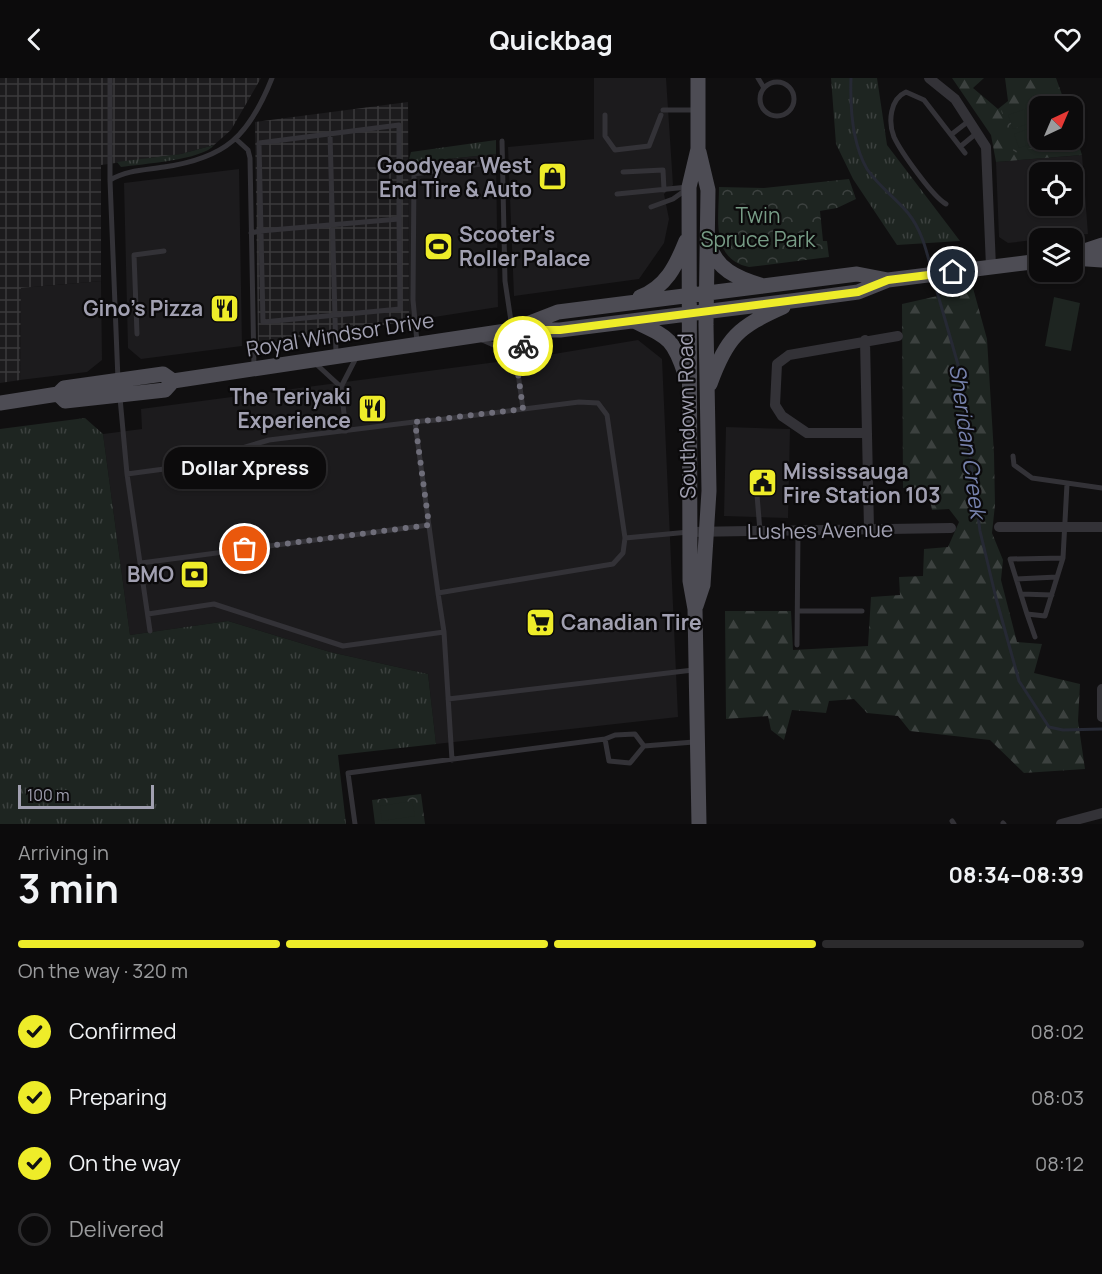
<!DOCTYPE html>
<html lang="en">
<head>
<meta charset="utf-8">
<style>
	:root { --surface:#0c0b0c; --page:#1a191a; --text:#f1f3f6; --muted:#9a9b9d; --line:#2c2b2d; --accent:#eeec29 }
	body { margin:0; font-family:Manrope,sans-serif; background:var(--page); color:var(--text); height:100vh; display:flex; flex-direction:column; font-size:22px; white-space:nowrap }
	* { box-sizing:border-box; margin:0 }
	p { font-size:20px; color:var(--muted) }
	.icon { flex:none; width:33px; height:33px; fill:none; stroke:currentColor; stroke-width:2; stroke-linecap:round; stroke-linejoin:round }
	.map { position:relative; height:746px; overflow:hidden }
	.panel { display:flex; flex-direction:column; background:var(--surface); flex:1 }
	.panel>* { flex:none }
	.needle { width:39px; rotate:44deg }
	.tools { position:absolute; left:1029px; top:18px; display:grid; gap:12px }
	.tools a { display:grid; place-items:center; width:54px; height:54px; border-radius:12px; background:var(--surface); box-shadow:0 2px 4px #0004,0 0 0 2px var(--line); font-size:30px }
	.scale { position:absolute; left:18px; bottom:15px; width:136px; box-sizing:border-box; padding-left:6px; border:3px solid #a1a0b1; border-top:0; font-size:16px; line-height:21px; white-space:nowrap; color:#a1a0b1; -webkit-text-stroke:4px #0b0a0b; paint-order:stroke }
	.pin { position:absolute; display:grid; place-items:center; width:51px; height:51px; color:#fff; margin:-26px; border:3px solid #fff; border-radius:50%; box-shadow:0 2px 6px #0007 }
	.courier { position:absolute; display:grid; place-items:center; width:60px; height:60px; margin:-30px; border:4px solid #eeec29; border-radius:50%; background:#fff; color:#222; box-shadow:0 2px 8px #0007 }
	.bubble { position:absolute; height:42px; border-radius:18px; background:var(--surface); box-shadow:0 2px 4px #0004,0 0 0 2px var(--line); font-size:20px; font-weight:700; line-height:42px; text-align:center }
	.headline em { font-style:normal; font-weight:700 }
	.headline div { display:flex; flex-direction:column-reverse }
	.headline { display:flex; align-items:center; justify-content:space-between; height:102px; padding:0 18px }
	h1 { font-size:39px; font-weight:700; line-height:45px }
	.bar { display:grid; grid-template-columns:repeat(4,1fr); gap:9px 6px; align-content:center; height:72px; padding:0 18px }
	.bar i { height:8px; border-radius:4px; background:var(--line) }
	.bar .selected { background:var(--accent) }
	.bar p { grid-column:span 4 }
	ol { padding:0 18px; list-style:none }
	li { display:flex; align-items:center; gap:18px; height:66px }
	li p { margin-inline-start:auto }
	li .icon { padding:6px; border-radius:50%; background:var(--accent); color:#111; stroke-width:4 }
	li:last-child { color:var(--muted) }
	li i { width:33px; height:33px; border:3px solid var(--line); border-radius:50% }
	header { display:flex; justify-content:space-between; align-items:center; height:78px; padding:0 18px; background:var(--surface); font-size:27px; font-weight:700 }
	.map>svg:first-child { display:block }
	.built { fill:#1c1b1d; fill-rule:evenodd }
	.industrial { fill:url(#industrial-grid) }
	.grass { fill:url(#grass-tufts) }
	.forest { fill:url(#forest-firs) }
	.park { fill:url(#park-crowns) }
	.pitch { fill:#1e2521 }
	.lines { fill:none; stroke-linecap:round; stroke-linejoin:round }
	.stream { stroke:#262934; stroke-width:3 }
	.lane { stroke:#333237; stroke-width:5 }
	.street { stroke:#333237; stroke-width:10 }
	.primary { stroke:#4d4c54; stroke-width:15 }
	.done { stroke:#6e6d79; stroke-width:6; stroke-dasharray:0 10.8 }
	.route { stroke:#eeec29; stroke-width:8 }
	.labels { text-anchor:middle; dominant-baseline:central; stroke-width:4.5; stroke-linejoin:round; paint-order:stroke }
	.poi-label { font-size:21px; font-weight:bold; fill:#a1a0b1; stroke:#0b0a0b; text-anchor:end }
	.park-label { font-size:21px; fill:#779c86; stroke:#0b0a0b }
	.street-label { font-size:21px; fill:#a1a0b1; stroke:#0b0a0b }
	.water-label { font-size:22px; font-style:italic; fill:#7782ad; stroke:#0b0a0b }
</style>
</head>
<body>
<header><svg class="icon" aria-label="back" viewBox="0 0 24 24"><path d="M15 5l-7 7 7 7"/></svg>Quickbag<svg class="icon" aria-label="heart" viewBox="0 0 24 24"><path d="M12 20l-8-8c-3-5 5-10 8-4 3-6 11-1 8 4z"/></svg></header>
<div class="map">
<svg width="1102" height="746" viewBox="0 0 1102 746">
	<defs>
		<pattern id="industrial-grid" width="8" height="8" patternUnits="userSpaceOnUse" patternTransform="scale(1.5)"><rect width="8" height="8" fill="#1c1b1d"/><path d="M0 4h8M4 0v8" fill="none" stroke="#3a393b"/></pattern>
		<pattern id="grass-tufts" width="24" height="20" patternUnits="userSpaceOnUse" patternTransform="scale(1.5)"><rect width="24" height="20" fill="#1e2521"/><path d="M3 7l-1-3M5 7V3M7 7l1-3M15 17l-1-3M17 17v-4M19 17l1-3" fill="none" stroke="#3c413f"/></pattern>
		<pattern id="forest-firs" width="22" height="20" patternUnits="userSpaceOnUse" patternTransform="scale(1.5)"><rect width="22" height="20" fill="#1e2521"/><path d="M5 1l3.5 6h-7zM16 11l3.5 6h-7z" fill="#3c413f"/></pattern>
		<pattern id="park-crowns" width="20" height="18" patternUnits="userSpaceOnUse" patternTransform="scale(1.5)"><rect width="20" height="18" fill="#1e2521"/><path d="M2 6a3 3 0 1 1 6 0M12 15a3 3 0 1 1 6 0" fill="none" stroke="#3c413f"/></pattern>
	</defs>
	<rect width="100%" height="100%" fill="#100f10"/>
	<path class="built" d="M594,0H666L673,107L664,116L669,141L664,165L639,201L514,218L508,69L594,61Z
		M496,76L498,229L409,243L408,85Z
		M1082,77L1088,156L1008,165L999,159L996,84ZM1040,94H1072V128H1040Z
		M239,91L242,268L141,281L128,270L124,105Z
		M101,203L102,282L87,294L20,302L21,210Z
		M638,262L662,281L678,639L436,666L428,596L330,574L228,543L130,557L103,356L142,351L141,331L542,278Z
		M726,349L790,351L788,440L724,438Z"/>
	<path class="industrial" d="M0,0H261L231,52L214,67L181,76L101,87V203L21,210L20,302L0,305Z
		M408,24L409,243L258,267L255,44Z"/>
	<path class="grass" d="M831,0H877L887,67L960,163L897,167L853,101L836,66Z
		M496,62V76L408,85L411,74Z
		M214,67C203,82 141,86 121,89L117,84L181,76Z
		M85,340L103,356L130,557L228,543L330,574L428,596L436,666L338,677L346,746H0V351Z"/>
	<path class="forest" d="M952,0H984L973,10L998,31L1008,23L1005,0H1056L1066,28H1040V62H1072L1073,49L1082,77L996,84L991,57Z
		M973,210L987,261L994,376L995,427L992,455L1003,482L1001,502L1017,564L1042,566L1034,595L1080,606L1078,643L1085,691L1024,695L990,662L910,653L898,638L867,635L854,621L829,623L826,635L792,632L784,662L771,652L768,638L726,641L725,533H791L793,572L868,568L871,519L900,517L899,499L923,498L924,471L948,469L959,444L949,431L932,432L928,412L903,410L902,226Z"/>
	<path class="park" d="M1045,19L1048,28H1040V62H1058L1014,75L1001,32Z
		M849,101L856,121L837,130L820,133L823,163H827L829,179L749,189C710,181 719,140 719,109L764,110Z
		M421,716L425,746H375L372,722Z"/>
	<path class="pitch" d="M1039,26V42L1013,51L1008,37Z
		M1039,47L1040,62H1044L1019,70L1014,56Z
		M1054,219L1080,225L1071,273L1045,268Z
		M412,723L415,738L382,743L380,728Z"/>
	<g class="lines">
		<path class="stream" d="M851,0C850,29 852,65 867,91C878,108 895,119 908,135C921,151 926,171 931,190
			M934,203L963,304L965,340L980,453L996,520L1019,603L1049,649L1063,652L1102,651"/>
		<path class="lane" d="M110,0V102L118,302
			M758,0L764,10
			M760 21a17 17 0 1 1 34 0a17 17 0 1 1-34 0Z
			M663,32H698
			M605,37V58L615,72L649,68L661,37
			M330,56L336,276
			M952,56L970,42
			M236,61L248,72L250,80L254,289
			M502,63L505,203L512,250
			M961,68L978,54
			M623,94L663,92L664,112
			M110,102C127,92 145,92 164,89C226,80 249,58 272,0
			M617,116L688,109
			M946,126C933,119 901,74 894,59C888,44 890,21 906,14L924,22L965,75
			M651,129L673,121L687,111
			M251,155L260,153L399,141L400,231L263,244L259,65L399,47V141
			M137,256L134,177L164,173
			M480,261L505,272L517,288
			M417,264L413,222L414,96L501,83
			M315,285L341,309
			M120,320L127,396L150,553
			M523,331L517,288L531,255
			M346,353L341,309L357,278
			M1013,378L1014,387L1032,400L1102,410
			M127,396L209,385L232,373L269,362L422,343L437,342L579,324L598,325L607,337L625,460L623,475L613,486L601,488L438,515L415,344
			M757,417L760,453
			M625,460L689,454
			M1063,480L1010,481L1027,536L1045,538L1063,480L1067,406
			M141,485L429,447
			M1016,501L1057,499
			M438,515L444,554L452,682
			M1021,516L1052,517
			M798,533H862
			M148,536L214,526L343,568L444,554
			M1027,536L1035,559
			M797,567L798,453
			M448,621L693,592
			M644,668L694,664
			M952,743L954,746
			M1003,745L1004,746
			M355,746L348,695L605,661L615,657L635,656L644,668L630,685L609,683L605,661"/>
		<path class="street" d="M929,0L955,21L986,69L991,189
			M865,262L869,451
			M867,355H807L782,338L775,327L777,286L789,277L898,258
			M999,449H1102
			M690,454L951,450
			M1102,611V639
			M1061,746L1102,735"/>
		<path class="primary" d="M698,0V71L689,109L690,503L695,531L699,746
			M709,166C716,191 737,200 760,207
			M1072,177L1102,167
			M1072,180L1102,182
			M640,219C666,209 676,188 686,163
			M634,243C667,259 673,259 685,296
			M522,248L558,234L857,196L888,202
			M710,306C727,259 738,249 783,229
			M58,316L65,323L165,312L173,303
			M0,325L58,316L64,310L163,296L173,303L512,252H560L799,222L858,214L888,202L1040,183
			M696,528L703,507L709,413L706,247L708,112L699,74"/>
	</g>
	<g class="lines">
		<path class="done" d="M245,471L429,447L415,344L523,331L517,288L523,268"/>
		<path class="route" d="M523,268L533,252H560L858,214L888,202L953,194"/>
	</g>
	<defs>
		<symbol id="shop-square" viewBox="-11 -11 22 22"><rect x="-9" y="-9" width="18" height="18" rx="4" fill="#eeec29" stroke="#0b0a0b"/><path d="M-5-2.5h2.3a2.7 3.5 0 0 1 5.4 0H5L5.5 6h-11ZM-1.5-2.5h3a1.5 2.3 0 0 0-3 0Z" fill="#111"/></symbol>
		<symbol id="stadium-square" viewBox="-11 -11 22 22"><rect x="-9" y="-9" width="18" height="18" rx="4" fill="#eeec29" stroke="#0b0a0b"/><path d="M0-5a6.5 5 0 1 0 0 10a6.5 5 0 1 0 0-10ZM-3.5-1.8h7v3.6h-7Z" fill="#111"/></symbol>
		<symbol id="restaurant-square" viewBox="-11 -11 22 22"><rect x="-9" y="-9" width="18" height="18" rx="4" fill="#eeec29" stroke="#0b0a0b"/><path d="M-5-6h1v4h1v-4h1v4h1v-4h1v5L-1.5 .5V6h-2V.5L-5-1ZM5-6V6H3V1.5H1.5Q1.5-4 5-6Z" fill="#111"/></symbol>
		<symbol id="civic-square" viewBox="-11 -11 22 22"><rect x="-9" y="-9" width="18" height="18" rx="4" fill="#eeec29" stroke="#0b0a0b"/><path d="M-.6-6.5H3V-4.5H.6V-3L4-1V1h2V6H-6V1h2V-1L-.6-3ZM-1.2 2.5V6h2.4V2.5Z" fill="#111"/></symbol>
		<symbol id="bank-square" viewBox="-11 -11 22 22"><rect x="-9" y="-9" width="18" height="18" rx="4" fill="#eeec29" stroke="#0b0a0b"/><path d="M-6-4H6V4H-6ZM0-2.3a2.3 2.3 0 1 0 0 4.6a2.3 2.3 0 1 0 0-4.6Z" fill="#111"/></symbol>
		<symbol id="supermarket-square" viewBox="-11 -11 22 22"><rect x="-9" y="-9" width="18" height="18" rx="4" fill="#eeec29" stroke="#0b0a0b"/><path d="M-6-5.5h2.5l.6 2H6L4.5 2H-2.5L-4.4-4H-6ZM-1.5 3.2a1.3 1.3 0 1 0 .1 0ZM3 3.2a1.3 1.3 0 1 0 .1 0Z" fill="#111"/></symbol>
	</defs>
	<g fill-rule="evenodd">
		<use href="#shop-square" x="536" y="82" width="33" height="33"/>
		<use href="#stadium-square" x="422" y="152" width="33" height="33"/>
		<use href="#restaurant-square" x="208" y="214" width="33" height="33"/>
		<use href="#restaurant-square" x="356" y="314" width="33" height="33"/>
		<use href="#civic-square" x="746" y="388" width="33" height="33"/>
		<use href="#bank-square" x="178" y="480" width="33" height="33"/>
		<use href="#supermarket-square" x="524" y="528" width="33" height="33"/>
	</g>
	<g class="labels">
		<g class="poi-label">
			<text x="532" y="87">Goodyear West<tspan x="532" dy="24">End Tire &amp; Auto</tspan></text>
			<text x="459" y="156" text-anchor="start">Scooter's<tspan x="459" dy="24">Roller Palace</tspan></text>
			<text x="203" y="230">Gino's Pizza</text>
			<text x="351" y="318">The Teriyaki<tspan x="351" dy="24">Experience</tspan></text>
			<text x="783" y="393" text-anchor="start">Mississauga<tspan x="783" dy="24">Fire Station 103</tspan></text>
			<text x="174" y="496">BMO</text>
			<text x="561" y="544" text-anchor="start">Canadian Tire</text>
		</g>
		<g class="park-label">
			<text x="758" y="137">Twin<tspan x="758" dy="24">Spruce Park</tspan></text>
		</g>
		<g class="street-label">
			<text transform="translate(340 256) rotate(-9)">Royal Windsor Drive</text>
			<text transform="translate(686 338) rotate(-91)">Southdown Road</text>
			<text transform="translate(820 452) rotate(-1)">Lushes Avenue</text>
		</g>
		<g class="water-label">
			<text transform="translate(968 363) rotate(82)">Sheridan Creek</text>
		</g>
	</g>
</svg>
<div class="tools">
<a><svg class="needle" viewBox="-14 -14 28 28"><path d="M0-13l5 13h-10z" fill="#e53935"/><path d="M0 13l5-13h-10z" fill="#9a9b9d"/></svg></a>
<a><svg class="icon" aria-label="locate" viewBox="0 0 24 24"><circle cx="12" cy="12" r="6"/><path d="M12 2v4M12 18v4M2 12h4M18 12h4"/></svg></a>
<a><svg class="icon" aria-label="layers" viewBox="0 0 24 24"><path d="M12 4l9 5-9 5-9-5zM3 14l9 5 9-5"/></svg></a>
</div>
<div class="scale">100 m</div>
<div class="pin" style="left:245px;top:471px;background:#ea580c"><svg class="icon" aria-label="bag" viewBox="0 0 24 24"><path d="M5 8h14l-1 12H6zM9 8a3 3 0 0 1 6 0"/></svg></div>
<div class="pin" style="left:953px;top:194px;background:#1f2937"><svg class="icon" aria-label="home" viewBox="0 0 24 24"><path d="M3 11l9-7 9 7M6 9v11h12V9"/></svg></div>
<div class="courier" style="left:523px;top:268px"><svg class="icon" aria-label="bike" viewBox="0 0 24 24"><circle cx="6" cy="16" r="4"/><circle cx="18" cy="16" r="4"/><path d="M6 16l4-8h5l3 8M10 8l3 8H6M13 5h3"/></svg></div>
<div class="bubble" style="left:164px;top:369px;width:162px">Dollar Xpress</div>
</div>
<section class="panel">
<div class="headline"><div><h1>3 min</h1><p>Arriving in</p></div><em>08:34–08:39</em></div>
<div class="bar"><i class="selected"></i><i class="selected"></i><i class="selected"></i><i></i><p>On the way · 320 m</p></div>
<ol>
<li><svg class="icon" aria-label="check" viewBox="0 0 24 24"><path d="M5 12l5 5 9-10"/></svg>Confirmed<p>08:02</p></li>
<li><svg class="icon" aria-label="check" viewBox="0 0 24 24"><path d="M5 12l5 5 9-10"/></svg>Preparing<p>08:03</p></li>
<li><svg class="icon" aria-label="check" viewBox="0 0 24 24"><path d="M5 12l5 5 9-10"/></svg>On the way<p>08:12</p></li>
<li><i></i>Delivered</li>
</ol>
</section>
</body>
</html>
